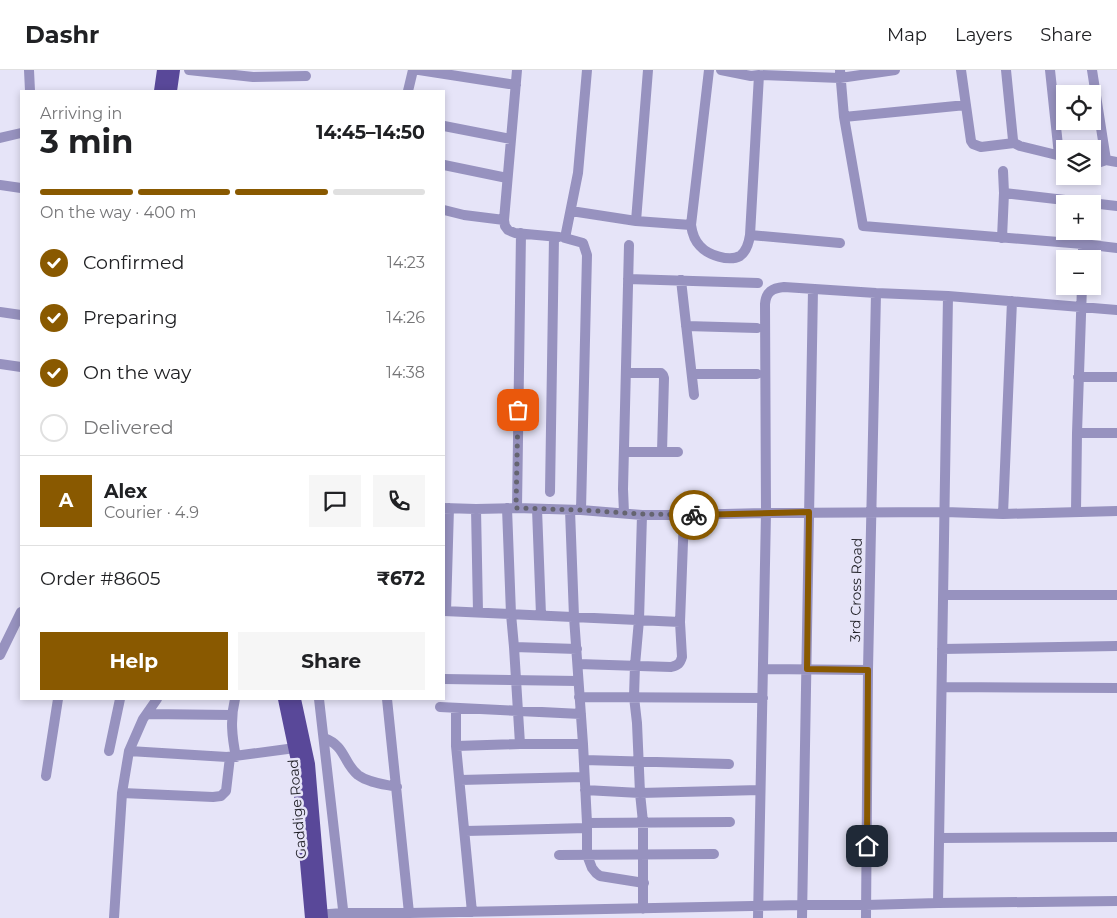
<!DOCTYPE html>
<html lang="en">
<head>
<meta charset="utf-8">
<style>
	:root { --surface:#fff; --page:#f6f6f6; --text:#202124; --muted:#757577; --line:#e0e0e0; --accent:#895900 }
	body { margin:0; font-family:Montserrat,sans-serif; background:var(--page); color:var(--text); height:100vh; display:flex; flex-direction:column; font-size:19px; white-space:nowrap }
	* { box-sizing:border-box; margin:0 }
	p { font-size:16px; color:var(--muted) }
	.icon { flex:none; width:28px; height:28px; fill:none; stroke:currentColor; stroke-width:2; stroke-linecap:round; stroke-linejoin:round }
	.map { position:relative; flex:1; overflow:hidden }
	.sheet { position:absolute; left:20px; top:20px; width:425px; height:610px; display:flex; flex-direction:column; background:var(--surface); border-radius:0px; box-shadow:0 2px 8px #0003 }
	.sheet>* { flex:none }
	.controls { position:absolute; left:1056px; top:15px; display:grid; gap:10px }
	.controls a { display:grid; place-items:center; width:45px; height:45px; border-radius:0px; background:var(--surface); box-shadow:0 2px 8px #0003; font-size:25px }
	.pin { position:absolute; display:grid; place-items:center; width:42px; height:42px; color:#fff; margin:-21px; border-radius:10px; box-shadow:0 2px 8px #0006 }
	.courier { position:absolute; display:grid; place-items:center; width:50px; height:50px; margin:-25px; border:4px solid #895900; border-radius:50%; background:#fff; color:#222; box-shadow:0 1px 6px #0007 }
	.overview em { font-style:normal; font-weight:700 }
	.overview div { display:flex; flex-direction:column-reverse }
	.overview { display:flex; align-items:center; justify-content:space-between; height:85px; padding:0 20px }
	h1 { font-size:32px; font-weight:700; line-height:38px }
	.bar { display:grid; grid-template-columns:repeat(4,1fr); gap:8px 5px; align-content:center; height:60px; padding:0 20px }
	.bar i { height:6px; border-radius:4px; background:var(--line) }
	.bar .current { background:var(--accent) }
	.bar p { grid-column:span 4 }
	.line { display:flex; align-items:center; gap:12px; padding:0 20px; border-top:1px solid var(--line) }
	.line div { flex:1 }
	.round { display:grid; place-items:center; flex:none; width:52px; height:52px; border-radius:0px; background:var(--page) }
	ol { padding:0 20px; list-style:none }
	li { display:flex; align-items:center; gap:15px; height:55px }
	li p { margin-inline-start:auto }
	li .icon { padding:5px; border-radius:50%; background:var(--accent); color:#fff; stroke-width:4 }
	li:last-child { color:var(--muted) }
	li i { width:28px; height:28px; border:2px solid var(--line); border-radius:50% }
	.cta { display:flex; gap:10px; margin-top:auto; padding:10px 20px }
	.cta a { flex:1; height:58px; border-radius:0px; background:var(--accent); color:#fff; font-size:20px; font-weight:700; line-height:58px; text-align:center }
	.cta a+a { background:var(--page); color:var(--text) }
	header { display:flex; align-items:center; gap:30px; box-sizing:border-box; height:70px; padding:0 25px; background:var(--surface); border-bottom:1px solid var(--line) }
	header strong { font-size:24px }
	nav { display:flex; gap:28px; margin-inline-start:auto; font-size:18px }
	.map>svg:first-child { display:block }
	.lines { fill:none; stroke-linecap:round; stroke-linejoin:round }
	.minor { stroke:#9792bf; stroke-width:10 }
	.major { stroke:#594899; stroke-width:12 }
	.done { stroke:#656470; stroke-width:5; stroke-dasharray:0 9 }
	.route { stroke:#895900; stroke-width:6 }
	.labels { text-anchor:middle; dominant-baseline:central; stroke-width:5; stroke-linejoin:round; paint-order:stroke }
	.street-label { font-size:14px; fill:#1f1f26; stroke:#e6e4f8 }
</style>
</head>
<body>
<header>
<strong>Dashr</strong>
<nav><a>Map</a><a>Layers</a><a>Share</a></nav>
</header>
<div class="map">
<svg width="1117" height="848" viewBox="0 0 1117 848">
	<rect width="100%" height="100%" fill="#e6e4f8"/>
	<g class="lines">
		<path class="minor" d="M29,0L30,21
			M189,0L253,7L306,6
			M419,0L516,15
			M517,0L506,127L504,150L505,156L508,160L515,163L559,167
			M709,0L691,155C692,162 694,170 700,176C708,185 729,192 740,186C747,181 749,172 750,165L759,5
			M721,0L751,6L759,5L840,8L895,0
			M840,0L844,47L863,156L1083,174L1117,178
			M961,0L971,71L973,74L981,77L1014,73
			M1006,0L1013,70L1014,73L1020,76L1065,87
			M1050,0L1059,85
			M1092,0L1106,90
			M408,21L413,0
			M844,47L966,35
			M444,56L511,69
			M0,68L21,63
			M444,95L507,108
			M1092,95L1106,90L1117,92
			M0,115L21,118
			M1004,123L1117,136
			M444,140L464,145L504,150
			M571,141L636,151L691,155
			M636,151L648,0
			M750,165L840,173
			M1002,168L1004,123L1003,101
			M1083,189V174
			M628,209L758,213
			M681,210L694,325
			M0,242L21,245
			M686,256L757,258
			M0,294L21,297
			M626,303H661L663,305L664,308L662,382
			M692,304H757
			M1078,307H1117
			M1077,363H1117
			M624,382H678
			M550,422L554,167
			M444,438L476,439L517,438L581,440L642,445H684L766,443L945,442L1003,444L1117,441
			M507,438L511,544L514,577L520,674
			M517,438L521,163
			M476,439L478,542
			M537,439L541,545
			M570,440L574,547L583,674L587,753V785L592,798L596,803L600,806L644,813
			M581,440L587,185L583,173L565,168L578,103L587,0
			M1076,442L1077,363L1082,216
			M624,443L623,419L629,175
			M1003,444L1012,231
			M642,445L639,550L635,595L634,627L637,653L640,723L643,752V839
			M944,525H1117
			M444,541L680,552
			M446,541L449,438
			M514,577L577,579
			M942,579L1117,576
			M0,585L21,542
			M578,594L671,597C678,595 680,594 682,587L680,552L684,445
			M763,599L868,600
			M444,609L578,611
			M942,617L1117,618
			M579,627L763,628
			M235,629C230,649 232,667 236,687
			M319,629L344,848
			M387,629L409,843
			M440,637L581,644
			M456,638V676L472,842
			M147,644L232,645
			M324,668C346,676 343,693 358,705C369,713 384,714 397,717
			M456,676L520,674H583
			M109,681L120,629
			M129,681L227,687L295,678
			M584,690L729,694
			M46,706L58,629
			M460,710L584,707
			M585,720L640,723L760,720
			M122,723L213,727L221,726L226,721L230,687
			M587,753L730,752
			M465,761L587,758
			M939,768L1117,767
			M559,785L714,784
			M938,833L948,226
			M316,845L343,843H409L803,835H866L938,833L1117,831
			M114,848L122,723L129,681L143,649L157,629
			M758,848L766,443L765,234C766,222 772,218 784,217L876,223L948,226L1117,240
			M802,848L813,219
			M866,848L868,600L876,223"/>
		<path class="major" d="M160,21L163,0
			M171,21L174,0
			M284,629L297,691L311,848
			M295,629L309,694L322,848"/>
	</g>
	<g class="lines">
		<path class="done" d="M518,340L516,438L581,440L642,444L694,445"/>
		<path class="route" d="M694,445L809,442L807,599L868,600L867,776"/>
	</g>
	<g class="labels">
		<g class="street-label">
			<text transform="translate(856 520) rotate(-89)">3rd Cross Road</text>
			<text transform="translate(297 739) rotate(-95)">Gaddige Road</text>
		</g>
	</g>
</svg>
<div class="controls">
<a><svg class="icon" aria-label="locate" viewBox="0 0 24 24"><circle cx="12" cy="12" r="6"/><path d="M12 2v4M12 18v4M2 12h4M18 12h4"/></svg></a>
<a><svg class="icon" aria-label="layers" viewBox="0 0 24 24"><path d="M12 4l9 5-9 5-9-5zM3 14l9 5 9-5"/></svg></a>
<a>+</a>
<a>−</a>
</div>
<div class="pin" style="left:518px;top:340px;background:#ea580c"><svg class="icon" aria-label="bag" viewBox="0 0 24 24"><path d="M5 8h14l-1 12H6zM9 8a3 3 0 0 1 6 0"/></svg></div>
<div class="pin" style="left:867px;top:776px;background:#1f2937"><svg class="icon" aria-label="home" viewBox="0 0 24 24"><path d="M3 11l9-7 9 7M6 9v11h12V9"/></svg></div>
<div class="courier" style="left:694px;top:445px"><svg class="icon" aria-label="bike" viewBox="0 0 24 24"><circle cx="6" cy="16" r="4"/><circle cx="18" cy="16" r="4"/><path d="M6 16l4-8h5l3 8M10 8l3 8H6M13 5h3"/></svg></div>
<section class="sheet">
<div class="overview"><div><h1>3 min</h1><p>Arriving in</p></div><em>14:45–14:50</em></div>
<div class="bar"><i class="current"></i><i class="current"></i><i class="current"></i><i></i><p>On the way · 400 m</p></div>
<ol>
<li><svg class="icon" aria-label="check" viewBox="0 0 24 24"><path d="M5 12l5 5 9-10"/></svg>Confirmed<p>14:23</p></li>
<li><svg class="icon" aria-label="check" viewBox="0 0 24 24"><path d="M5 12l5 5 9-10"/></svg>Preparing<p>14:26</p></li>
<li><svg class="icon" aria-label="check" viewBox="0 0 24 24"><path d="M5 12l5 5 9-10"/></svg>On the way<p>14:38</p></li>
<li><i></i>Delivered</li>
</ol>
<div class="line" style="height:90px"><b class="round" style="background:var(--accent);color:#fff">A</b><div><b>Alex</b><p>Courier · 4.9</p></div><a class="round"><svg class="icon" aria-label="chat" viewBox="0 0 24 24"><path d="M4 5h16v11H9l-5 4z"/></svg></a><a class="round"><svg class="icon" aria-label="phone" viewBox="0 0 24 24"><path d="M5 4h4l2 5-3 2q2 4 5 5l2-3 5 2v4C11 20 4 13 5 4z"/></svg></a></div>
<div class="line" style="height:65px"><div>Order #8605</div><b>₹672</b></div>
<div class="cta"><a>Help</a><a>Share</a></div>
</section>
</div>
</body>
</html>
